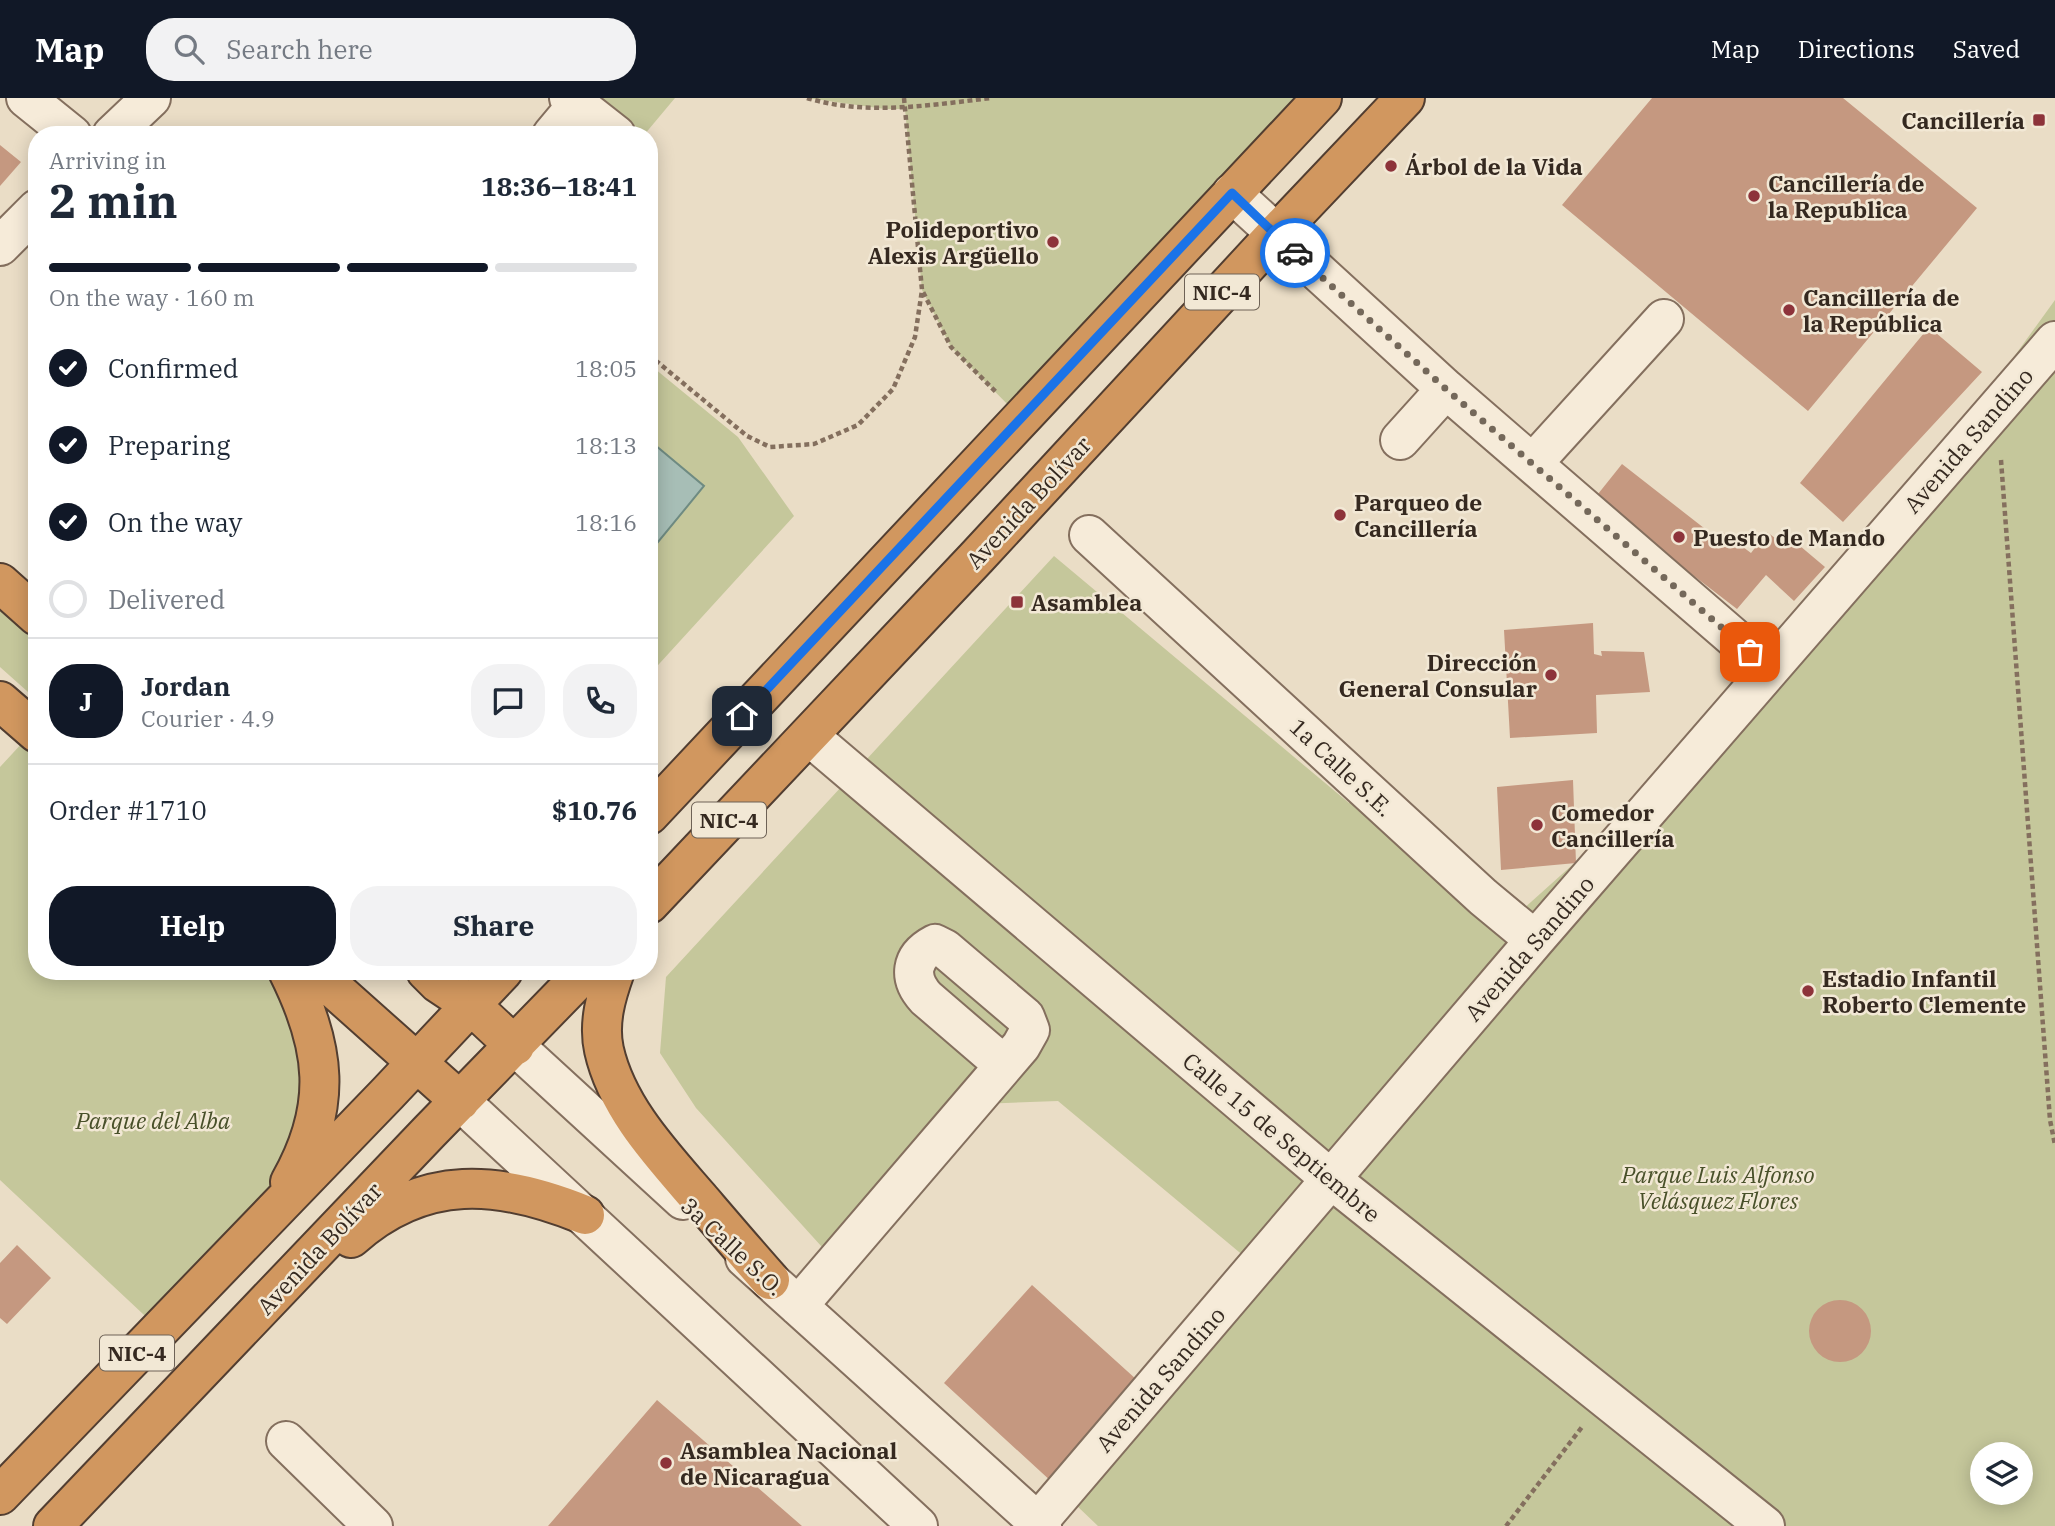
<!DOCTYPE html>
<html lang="en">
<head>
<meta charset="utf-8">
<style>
	:root { --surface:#fff; --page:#f2f2f3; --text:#1f2937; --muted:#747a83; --line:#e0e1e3; --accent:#111827 }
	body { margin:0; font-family:"IBM Plex Serif",serif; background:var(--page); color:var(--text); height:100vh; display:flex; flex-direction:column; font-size:26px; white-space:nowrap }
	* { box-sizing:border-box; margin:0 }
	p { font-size:23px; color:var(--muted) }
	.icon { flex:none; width:38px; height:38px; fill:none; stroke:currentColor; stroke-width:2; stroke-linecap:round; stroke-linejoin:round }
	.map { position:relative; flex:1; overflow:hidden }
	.panel { position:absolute; left:28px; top:28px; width:630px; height:854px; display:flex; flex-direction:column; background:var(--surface); border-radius:28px; box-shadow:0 4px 18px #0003 }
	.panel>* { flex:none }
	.fabs { position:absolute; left:1970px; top:1344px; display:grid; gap:14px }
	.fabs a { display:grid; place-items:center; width:63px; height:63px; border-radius:50%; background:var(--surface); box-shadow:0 4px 18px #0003; font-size:35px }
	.pin { position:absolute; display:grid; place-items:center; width:60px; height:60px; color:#fff; margin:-30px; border-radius:14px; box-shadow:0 4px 10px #0006 }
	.courier { position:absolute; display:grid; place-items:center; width:70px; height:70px; margin:-35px; border:5px solid #1a73e8; border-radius:50%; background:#fff; color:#222; box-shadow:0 2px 9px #0007 }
	.summary em { font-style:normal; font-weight:700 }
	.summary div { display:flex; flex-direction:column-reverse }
	.summary { display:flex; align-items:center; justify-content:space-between; height:119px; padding:0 21px }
	h1 { font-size:46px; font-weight:700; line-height:52px }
	.bar { display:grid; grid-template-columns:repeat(4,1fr); gap:10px 7px; align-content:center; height:84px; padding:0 21px }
	.bar i { height:9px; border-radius:5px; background:var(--line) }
	.bar .active { background:var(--accent) }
	.bar p { grid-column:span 4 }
	.line { display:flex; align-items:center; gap:18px; padding:0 21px; border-top:2px solid var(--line) }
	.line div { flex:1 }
	.round { display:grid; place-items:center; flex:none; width:74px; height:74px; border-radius:28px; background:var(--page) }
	ol { padding:0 21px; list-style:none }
	li { display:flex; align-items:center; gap:21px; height:77px }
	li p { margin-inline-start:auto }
	li .icon { padding:7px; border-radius:50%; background:var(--accent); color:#fff; stroke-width:4 }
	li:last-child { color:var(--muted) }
	li i { width:38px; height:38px; border:4px solid var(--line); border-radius:50% }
	.cta { display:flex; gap:14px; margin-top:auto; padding:14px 21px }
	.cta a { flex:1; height:80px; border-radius:28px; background:var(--accent); color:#fff; font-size:28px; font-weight:700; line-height:80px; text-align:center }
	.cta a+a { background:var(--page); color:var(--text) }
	header { display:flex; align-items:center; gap:42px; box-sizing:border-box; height:98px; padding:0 35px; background:var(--accent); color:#fff }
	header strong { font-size:33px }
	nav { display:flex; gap:38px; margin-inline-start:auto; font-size:24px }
	.search { width:490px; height:63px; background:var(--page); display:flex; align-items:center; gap:18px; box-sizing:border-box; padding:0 24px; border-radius:28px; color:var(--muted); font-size:26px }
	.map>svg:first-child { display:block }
	.green { fill:#c5c79b; fill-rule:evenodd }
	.water { fill:#a7beb6; stroke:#6f8b82; stroke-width:2 }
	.building { fill:#c59880 }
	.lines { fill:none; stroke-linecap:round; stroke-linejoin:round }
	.minor-casing { stroke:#846f5e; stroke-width:42 }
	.highway-casing { stroke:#523e31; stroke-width:42 }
	.path { stroke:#846f5e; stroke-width:4.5; stroke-dasharray:5 3.5; stroke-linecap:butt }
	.minor { stroke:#f6ebd9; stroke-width:38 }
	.highway { stroke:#d1975f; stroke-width:38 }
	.done { stroke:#74685a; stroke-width:7; stroke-dasharray:0 12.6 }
	.route { stroke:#1a73e8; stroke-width:9 }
	.poi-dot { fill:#8d333a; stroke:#f2e8d5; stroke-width:2.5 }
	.labels { text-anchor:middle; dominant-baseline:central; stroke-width:5; stroke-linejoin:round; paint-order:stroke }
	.shield { fill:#f2e8d5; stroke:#6e6256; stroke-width:2 }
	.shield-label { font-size:21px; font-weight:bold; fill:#352920 }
	.poi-label { font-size:23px; font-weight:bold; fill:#352920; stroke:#f2e8d5; text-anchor:start }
	.street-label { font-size:23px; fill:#352920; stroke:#f2e8d5 }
	.park-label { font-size:23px; font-style:italic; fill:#485029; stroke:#f2e8d5 }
</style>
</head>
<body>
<header>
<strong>Map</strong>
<div class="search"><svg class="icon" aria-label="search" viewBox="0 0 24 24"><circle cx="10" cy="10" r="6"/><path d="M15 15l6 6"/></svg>Search here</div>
<nav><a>Map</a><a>Directions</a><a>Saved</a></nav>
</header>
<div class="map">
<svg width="2055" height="1428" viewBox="0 0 2055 1428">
	<rect width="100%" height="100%" fill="#eaddc6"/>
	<path class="green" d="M569,0H675L644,37H616Z
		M807,0H1322L1022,321L951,249L922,192L905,11H885Z
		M2055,202V1428H1098L1053,1385L1245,1159L1058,1003L980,1006L841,1170L696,1010L660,955L666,879L1054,458L1349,705L1358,696L1501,831L1783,578ZM1983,1356H2021V1395H1983Z
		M649,266L738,339L794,418L649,577Z
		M0,509L37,542V602L0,569Z
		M37,629V873H288L308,1045L159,1231L0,1082V669Z"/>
	<path class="water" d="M649,342L704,388L649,455Z"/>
	<path class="building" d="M1652,0H1843L1977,110L1808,313L1562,107Z
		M0,47L21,64L0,88Z
		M1929,229L1982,274L1843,424L1800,385Z
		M1622,366L1718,441L1723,434L1751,455L1767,434L1783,446L1787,437L1825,469L1794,503L1766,477L1737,511L1594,401Z
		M1593,525L1594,556L1602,558L1601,553L1644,554L1650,594L1596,597L1597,635L1510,640L1504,532Z
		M1573,682L1576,765L1501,772L1497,689Z
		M17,1147L51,1180L7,1226L0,1220V1165Z
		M1032,1187L1137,1282L1053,1385L944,1285Z
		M1809 1233a31 31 0 1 1 62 0a31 31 0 1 1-62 0Z
		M657,1302L802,1428H548Z"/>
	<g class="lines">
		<defs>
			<path id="minor" d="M26,0L72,37
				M569,0L616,37
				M112,37L151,0
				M552,37L577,7
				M1232,95L1446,291L1770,571
				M0,148L37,111
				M1400,342L1446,291
				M1533,365L1664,221
				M1089,437L1483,799L1535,842
				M809,638L1332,1082L1765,1428
				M515,948L683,1102
				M460,1003L918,1428
				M745,1160L1042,1428
				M798,1208L1021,948L1030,932L1025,919L945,851L935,846C910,859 908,880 926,900L1004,967
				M286,1343L373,1428
				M1038,1424L1535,842L2055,243"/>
			<path id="highway" d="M0,485L37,518
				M0,603L37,635
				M649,717L1322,0
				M649,806L977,459L1275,137L1405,0
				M288,873C326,949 333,1008 290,1084
				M314,873L460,1003
				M426,873L438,885L471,907L515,948
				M615,873C606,898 598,925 604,952C617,1010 662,1057 699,1100C723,1128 746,1155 770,1182
				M351,1140C424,1075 499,1082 585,1117
				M0,1397L388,995L503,873
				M53,1428L429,1034L586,873"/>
		</defs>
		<use href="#minor" class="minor-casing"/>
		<use href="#highway" class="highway-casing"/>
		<path class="path" d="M807,0C867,18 931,7 991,0
			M904,0L922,192L951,249L997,295
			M649,257L747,338L770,349L814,346L858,327L893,291L915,239L922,192
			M2001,362L2050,1022L2055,1047
			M1506,1428L1582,1329"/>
		<use href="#minor" class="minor"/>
		<use href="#highway" class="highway"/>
	</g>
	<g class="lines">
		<path class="done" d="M1295,155L1446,291L1750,554"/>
		<path class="route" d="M742,618L1232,95L1295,155"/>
	</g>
	<g class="poi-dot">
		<rect x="2032" y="15" width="14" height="14" rx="3.5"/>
		<circle cx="1391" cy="68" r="7"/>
		<circle cx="1754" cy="98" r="7"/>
		<circle cx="1053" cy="144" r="7"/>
		<circle cx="1789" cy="212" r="7"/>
		<circle cx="1340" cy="417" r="7"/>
		<circle cx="1679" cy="439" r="7"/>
		<rect x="1010" y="497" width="14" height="14" rx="3.5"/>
		<circle cx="1551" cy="577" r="7"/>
		<circle cx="1537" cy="727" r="7"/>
		<circle cx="1808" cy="893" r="7"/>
		<circle cx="666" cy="1365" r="7"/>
	</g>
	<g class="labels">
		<g class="shield">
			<rect x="1185" y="176.5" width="74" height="35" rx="5"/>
			<rect x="692" y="704.5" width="74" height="35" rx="5"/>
			<rect x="100" y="1237.5" width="74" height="35" rx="5"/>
		</g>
		<g class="shield-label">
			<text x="1222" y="194">NIC-4</text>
			<text x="729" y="722">NIC-4</text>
			<text x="137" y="1255">NIC-4</text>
		</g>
		<g class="poi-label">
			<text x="2025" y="22" text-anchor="end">Cancillería</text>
			<text x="1405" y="68">Árbol de la Vida</text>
			<text x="1768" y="85">Cancillería de<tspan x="1768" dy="26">la Republica</tspan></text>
			<text x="1039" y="131" text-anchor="end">Polideportivo<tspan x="1039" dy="26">Alexis Argüello</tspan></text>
			<text x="1803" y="199">Cancillería de<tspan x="1803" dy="26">la República</tspan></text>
			<text x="1354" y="404">Parqueo de<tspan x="1354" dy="26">Cancillería</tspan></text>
			<text x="1693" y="439">Puesto de Mando</text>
			<text x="1031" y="504">Asamblea</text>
			<text x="1537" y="564" text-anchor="end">Dirección<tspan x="1537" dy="26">General Consular</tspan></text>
			<text x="1551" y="714">Comedor<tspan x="1551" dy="26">Cancillería</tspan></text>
			<text x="1822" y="880">Estadio Infantil<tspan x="1822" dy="26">Roberto Clemente</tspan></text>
			<text x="680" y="1352">Asamblea Nacional<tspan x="680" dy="26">de Nicaragua</tspan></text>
		</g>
		<g class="street-label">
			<text transform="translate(1968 342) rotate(-49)">Avenida Sandino</text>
			<text transform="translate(1028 404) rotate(-47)">Avenida Bolívar</text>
			<text transform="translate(1342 669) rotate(43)">1a Calle S.E.</text>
			<text transform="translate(1529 850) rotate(-49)">Avenida Sandino</text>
			<text transform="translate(1282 1039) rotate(40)">Calle 15 de Septiembre</text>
			<text transform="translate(733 1148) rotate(43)">3a Calle S.O.</text>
			<text transform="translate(319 1150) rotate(-47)">Avenida Bolívar</text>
			<text transform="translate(1160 1281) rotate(-49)">Avenida Sandino</text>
		</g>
		<g class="park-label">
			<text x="153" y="1022">Parque del Alba</text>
			<text x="1718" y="1076">Parque Luis Alfonso<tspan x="1718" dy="26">Velásquez Flores</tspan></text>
		</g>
	</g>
</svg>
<div class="fabs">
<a><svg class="icon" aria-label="layers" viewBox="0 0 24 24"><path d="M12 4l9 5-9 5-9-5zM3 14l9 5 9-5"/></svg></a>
</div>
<div class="pin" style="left:1750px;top:554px;background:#ea580c"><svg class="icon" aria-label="bag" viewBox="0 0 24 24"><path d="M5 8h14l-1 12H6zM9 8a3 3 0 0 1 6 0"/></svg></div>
<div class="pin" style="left:742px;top:618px;background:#1f2937"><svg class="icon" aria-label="home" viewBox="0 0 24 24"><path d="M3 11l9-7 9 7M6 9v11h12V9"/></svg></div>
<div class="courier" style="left:1295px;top:155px"><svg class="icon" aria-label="car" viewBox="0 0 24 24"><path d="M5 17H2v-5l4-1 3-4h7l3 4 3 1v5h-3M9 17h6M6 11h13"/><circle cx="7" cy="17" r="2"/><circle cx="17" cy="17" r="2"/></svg></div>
<section class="panel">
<div class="summary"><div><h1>2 min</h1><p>Arriving in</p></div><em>18:36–18:41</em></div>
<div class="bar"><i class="active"></i><i class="active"></i><i class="active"></i><i></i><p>On the way · 160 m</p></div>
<ol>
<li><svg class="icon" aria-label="check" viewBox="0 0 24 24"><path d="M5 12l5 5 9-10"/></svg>Confirmed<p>18:05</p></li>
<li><svg class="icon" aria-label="check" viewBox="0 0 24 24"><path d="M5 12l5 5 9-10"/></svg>Preparing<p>18:13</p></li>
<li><svg class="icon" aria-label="check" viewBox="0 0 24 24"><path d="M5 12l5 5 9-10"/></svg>On the way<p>18:16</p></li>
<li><i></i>Delivered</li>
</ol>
<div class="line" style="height:126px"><b class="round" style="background:var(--accent);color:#fff">J</b><div><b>Jordan</b><p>Courier · 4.9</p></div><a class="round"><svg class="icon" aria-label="chat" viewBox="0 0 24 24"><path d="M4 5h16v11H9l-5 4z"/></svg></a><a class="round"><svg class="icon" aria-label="phone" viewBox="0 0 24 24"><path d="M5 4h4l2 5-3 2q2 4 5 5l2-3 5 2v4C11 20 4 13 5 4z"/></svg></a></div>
<div class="line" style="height:91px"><div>Order #1710</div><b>$10.76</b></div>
<div class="cta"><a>Help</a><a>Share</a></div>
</section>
</div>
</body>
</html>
